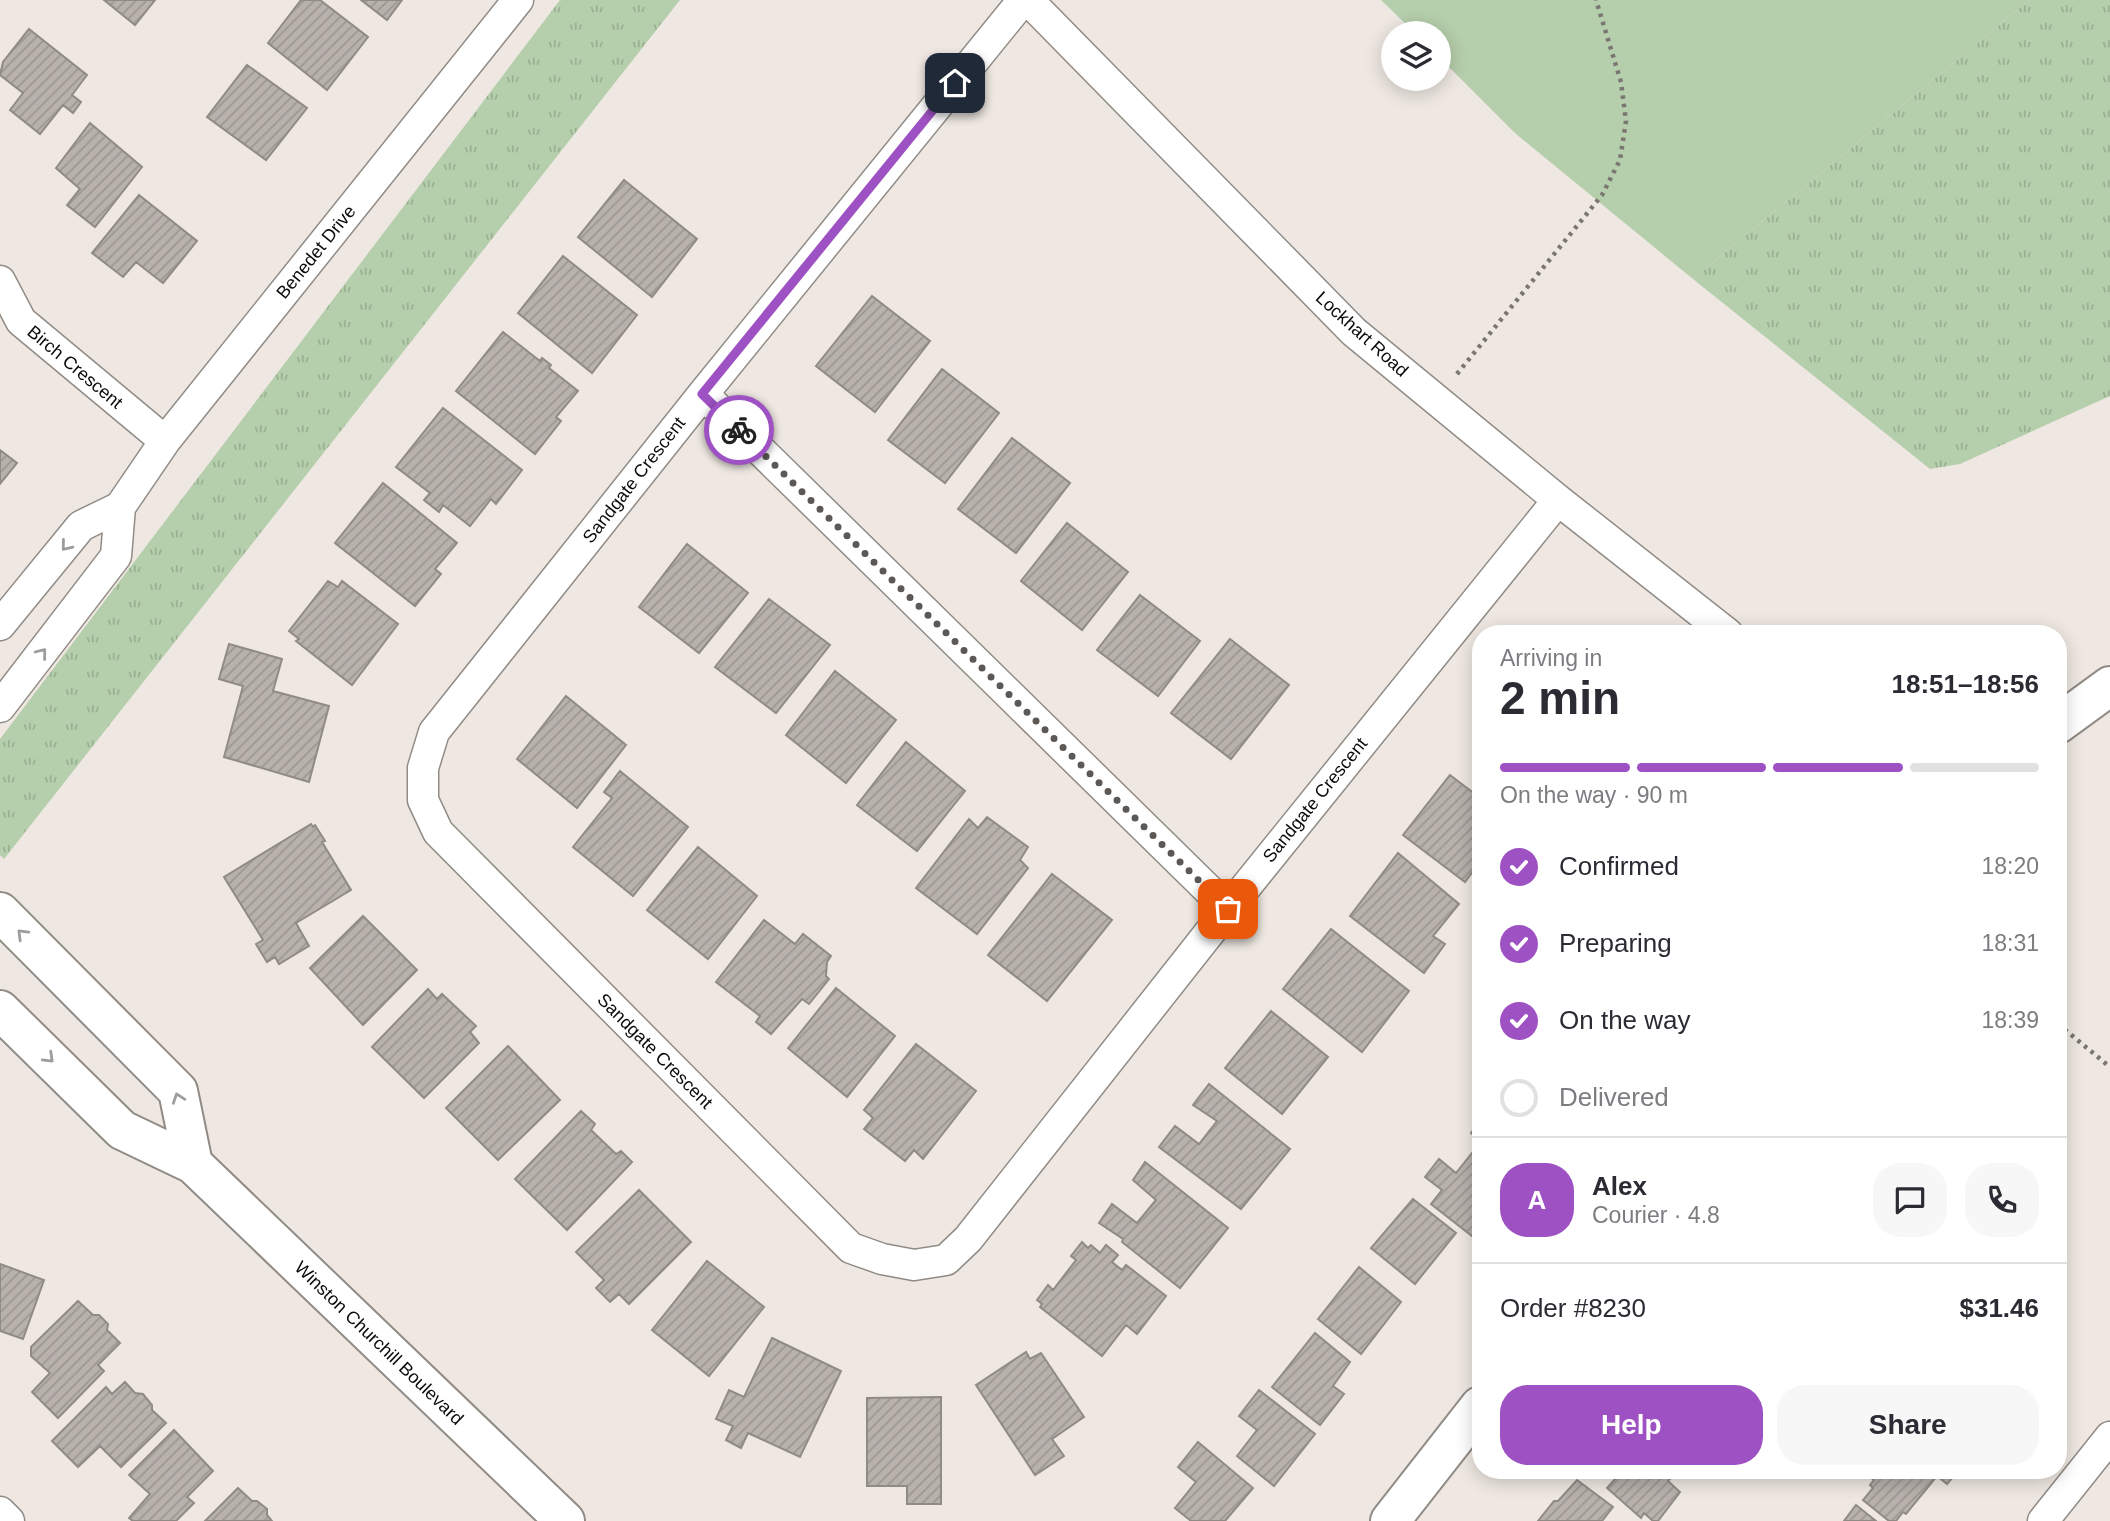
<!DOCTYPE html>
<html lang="en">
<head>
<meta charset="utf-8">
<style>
	:root { --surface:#fff; --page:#f7f7f7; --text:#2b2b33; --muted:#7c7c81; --line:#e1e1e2; --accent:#9e51c3 }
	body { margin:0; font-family:Arial,sans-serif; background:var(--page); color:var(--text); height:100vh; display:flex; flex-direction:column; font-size:26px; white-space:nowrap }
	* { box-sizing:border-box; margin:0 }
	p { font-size:23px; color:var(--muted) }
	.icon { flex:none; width:38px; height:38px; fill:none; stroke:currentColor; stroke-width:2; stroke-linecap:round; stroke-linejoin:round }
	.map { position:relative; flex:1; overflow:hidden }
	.sheet { position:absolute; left:1472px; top:625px; width:595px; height:854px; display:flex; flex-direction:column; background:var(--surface); border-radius:28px; box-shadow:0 4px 18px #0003 }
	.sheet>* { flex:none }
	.controls { position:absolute; left:1381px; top:21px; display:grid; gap:14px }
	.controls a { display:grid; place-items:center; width:70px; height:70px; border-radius:50%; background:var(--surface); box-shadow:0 4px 18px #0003; font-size:35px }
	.pin { position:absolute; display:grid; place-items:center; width:60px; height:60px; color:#fff; margin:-30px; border-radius:14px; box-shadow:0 4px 10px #0006 }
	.courier { position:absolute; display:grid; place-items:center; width:70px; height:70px; margin:-35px; border:5px solid #9e51c3; border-radius:50%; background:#fff; color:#222; box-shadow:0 2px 9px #0007 }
	.headline em { font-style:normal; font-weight:700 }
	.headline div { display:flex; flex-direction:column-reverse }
	.headline { display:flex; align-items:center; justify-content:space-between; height:119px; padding:0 28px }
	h1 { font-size:46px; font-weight:700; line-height:52px }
	.bar { display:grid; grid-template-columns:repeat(4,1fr); gap:10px 7px; align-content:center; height:84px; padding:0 28px }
	.bar i { height:9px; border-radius:5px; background:var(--line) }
	.bar .selected { background:var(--accent) }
	.bar p { grid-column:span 4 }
	.line { display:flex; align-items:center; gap:18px; padding:0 28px; border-top:2px solid var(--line) }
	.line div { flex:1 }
	.round { display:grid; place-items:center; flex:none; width:74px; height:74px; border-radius:28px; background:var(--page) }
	ol { padding:0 28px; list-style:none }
	li { display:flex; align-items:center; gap:21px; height:77px }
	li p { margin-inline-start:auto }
	li .icon { padding:7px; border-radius:50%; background:var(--accent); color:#fff; stroke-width:4 }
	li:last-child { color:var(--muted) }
	li i { width:38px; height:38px; border:4px solid var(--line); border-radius:50% }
	.button { display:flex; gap:14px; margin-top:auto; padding:14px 28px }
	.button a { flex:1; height:80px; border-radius:28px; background:var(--accent); color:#fff; font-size:28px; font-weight:700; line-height:80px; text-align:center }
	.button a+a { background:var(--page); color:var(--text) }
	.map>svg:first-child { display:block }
	.grass { fill:url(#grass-tufts) }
	.green { fill:#b5ceab }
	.building { fill:url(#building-hatch); stroke:#918b85; stroke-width:2 }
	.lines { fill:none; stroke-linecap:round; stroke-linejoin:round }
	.street-casing { stroke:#918b85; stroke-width:33 }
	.secondary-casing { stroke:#918b85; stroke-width:42 }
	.path { stroke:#7b7672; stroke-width:4.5; stroke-dasharray:3.5 5; stroke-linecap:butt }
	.street { stroke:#fff; stroke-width:30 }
	.secondary { stroke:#fff; stroke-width:38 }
	.oneway { stroke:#9e9d9d }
	.done { stroke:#5c5855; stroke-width:7; stroke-dasharray:0 12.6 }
	.route { stroke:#9e51c3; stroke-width:9 }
	.labels { text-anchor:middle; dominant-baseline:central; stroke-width:5; stroke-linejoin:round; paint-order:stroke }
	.street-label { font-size:18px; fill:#0d0b09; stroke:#fff }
</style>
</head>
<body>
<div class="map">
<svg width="2110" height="1521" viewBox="0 0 2110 1521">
	<defs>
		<pattern id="grass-tufts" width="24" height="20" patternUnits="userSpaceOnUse" patternTransform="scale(1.75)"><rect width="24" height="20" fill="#b5ceab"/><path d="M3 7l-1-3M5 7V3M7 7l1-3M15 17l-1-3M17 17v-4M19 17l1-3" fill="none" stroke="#9ab092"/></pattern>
		<pattern id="building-hatch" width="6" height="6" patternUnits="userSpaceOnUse" patternTransform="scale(1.75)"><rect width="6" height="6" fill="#b8b1ac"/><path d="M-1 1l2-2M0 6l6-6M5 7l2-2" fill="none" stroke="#9d9793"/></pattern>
	</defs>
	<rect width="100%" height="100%" fill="#efe8e2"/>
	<path class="grass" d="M560,0H680L4,859L0,855V739Z
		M2029,0H2110V396L1960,464L1930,469L1693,279Z"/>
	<path class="green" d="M1381,0H2029L1693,279L1516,134L1439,57L1438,33H1415Z"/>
	<path class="building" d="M104,0H155L135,25Z
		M301,0H320L368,37L327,90L268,43Z
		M361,0H402L387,20Z
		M29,29L87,75L72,95L81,102L73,113L63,105L40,134L10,110L23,93L0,75L3,62Z
		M247,65L307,108L266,160L207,117Z
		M90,123L142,167L95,227L67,205L80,189L56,168Z
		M624,180L697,239L652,297L578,237Z
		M139,195L197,241L163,283L136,262L123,277L92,253Z
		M563,256L637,315L592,373L518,313Z
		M872,296L930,341L875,412L816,366Z
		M503,332L540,361L542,358L551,365L549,368L578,391L556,417L561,421L535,454L456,391Z
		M942,369L999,413L945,483L888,440Z
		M443,408L522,470L496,504L491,499L470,526L443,505L439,512L424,500L430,493L396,467Z
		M1012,438L1070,483L1016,553L958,509Z
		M0,450L17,463L0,484Z
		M383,483L457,543L435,569L441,574L415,606L335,543Z
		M1067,523L1128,572L1082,630L1021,581Z
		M687,544L748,593L699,653L639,607Z
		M328,581L338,587L342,581L398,624L352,685L296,641L299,639L289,631Z
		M1140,595L1200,641L1158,696L1097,650Z
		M769,599L830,645L776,713L715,667Z
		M1230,639L1289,685L1231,759L1171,713Z
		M229,644L282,659L273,691L329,706L309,782L224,757L243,686L219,679Z
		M835,671L896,720L846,783L786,735Z
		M566,696L626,745L577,808L517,759Z
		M906,742L965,791L917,851L857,805Z
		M620,771L688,827L633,896L573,847L612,798L604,792Z
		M1450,775L1480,798V862L1465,882L1403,835Z
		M987,817L1028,847L1020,860L1028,868L977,934L916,888L969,819L978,828Z
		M311,824L313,827L315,825L325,841L322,842L351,890L296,923L309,946L279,964L275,957L267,962L256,944L263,940L224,877Z
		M698,847L757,896L708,959L647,910Z
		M1398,853L1459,904L1433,936L1445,944L1424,973L1350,916Z
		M1052,874L1112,920L1047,1001L988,955Z
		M363,916L417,970L363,1025L310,968Z
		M764,920L795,944L803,934L831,956L827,962L826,976L829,979L809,1004L802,999L771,1034L756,1022L760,1016L716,982Z
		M1331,929L1409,991L1362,1052L1283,989Z
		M836,988L895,1036L847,1097L788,1048Z
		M428,989L437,999L442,994L476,1026L470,1032L479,1043L424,1098L372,1047Z
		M1271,1011L1328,1057L1282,1114L1225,1068Z
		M916,1044L976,1091L923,1159L914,1150L905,1161L864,1129L873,1118L864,1110Z
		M508,1046L560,1100L498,1160L446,1108Z
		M1209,1084L1290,1149L1241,1209L1159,1147L1175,1126L1199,1144L1217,1121L1193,1105Z
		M581,1111L595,1124L591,1130L616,1154L621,1151L632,1162L567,1230L515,1179Z
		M1480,1121V1140L1471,1133Z
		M1476,1148L1480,1152V1225L1472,1236L1431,1204L1442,1190L1425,1177L1439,1159L1456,1173Z
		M1145,1162L1228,1228L1180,1288L1122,1242L1123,1239L1099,1223L1112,1204L1137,1223L1156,1200L1133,1180Z
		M639,1190L691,1242L629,1304L619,1294L610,1302L596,1288L604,1280L576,1252Z
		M1413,1199L1456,1233L1415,1284L1371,1248Z
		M1082,1242L1088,1248L1091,1245L1100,1253L1106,1245L1118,1255L1112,1262L1122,1270L1126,1265L1166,1296L1137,1334L1126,1325L1102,1356L1040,1307L1042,1304L1037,1300L1048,1285L1053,1290L1076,1260L1071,1256Z
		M707,1261L764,1307L709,1376L652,1330Z
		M0,1264L44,1280L23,1339L0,1331Z
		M1359,1267L1401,1302L1361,1354L1318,1319Z
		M78,1301L93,1315H99L108,1324L107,1330L120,1343L98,1365L104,1371L58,1418L32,1392L50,1373L31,1356V1347Z
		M1315,1333L1350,1362L1333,1386L1344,1394L1320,1425L1272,1387Z
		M772,1338L841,1371L800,1457L748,1433L741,1448L726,1440L733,1426L716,1419L729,1390L744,1397Z
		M1026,1352L1030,1359L1041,1353L1084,1417L1052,1439L1064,1456L1035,1475L976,1385Z
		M125,1382L135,1393L143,1394L152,1405V1410L166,1423L121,1467L100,1446L78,1467L52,1441L106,1387L112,1394Z
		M1259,1390L1315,1434L1274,1486L1237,1456L1257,1430L1239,1416Z
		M941,1397V1504H907V1486H867V1398Z
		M174,1430L213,1471L187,1497L194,1503L176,1521H133L129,1518L150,1494L129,1475Z
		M1198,1442L1253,1488L1225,1521H1191L1175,1508L1196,1482L1178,1467Z
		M1623,1470H1678L1668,1481L1680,1492L1658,1521H1653L1644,1513L1641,1518L1607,1488Z
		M1869,1470H1959L1947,1484L1937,1476L1906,1514L1903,1512L1896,1521H1889L1863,1500L1873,1488L1870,1485L1874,1480L1866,1474Z
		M1577,1480L1613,1507L1602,1521H1538L1554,1501H1558Z
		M238,1488L252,1501H257L267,1509V1515L272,1521H205Z
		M1856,1505L1876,1521H1844Z"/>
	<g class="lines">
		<defs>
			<path id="street" d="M1023,0L703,394L434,732L423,768V800L438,832L851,1248L882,1259L914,1265L946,1260L968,1239L1228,909L1558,500
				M1028,0L1354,332L1558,500L1728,634
				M0,281L21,321L165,441
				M703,394L1228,909
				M0,625L81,526L120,507
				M0,707L116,556L120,507L165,441L518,0
				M0,1512L9,1521
				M2043,1521L2110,1437"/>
			<path id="secondary" d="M2058,724L2110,686
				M0,912L178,1091L193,1164
				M0,1010L122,1130L193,1164L565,1521
				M1390,1521L1480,1406"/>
		</defs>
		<use href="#street" class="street-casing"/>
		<use href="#secondary" class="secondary-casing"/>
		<path class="path" d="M1457,374L1602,195L1620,160L1626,121L1621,82L1596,0
			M2058,1024L2110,1067"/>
		<use href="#street" class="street"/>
		<use href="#secondary" class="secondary"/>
	</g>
	<defs><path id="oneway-chevron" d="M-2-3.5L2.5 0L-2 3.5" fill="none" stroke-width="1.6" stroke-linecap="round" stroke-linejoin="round" transform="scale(1.75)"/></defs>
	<g class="oneway">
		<use href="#oneway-chevron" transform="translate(66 546) rotate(129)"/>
		<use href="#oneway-chevron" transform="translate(42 653) rotate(-52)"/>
		<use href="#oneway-chevron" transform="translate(22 934) rotate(-135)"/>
		<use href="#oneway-chevron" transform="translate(49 1058) rotate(44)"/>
		<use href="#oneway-chevron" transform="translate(178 1098) rotate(-109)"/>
	</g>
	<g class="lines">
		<path class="done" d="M739,430L1228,909"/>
		<path class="route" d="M739,430L702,394L955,83"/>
	</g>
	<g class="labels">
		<g class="street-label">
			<text transform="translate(316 252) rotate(-51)">Benedet Drive</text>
			<text transform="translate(1362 334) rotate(42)">Lockhart Road</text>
			<text transform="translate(75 367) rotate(40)">Birch Crescent</text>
			<text transform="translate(634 480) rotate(-52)">Sandgate Crescent</text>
			<text transform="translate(1315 800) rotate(-51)">Sandgate Crescent</text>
			<text transform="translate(655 1051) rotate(45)">Sandgate Crescent</text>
			<text transform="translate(379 1343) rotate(44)">Winston Churchill Boulevard</text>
		</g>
	</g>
</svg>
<div class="controls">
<a><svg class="icon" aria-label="layers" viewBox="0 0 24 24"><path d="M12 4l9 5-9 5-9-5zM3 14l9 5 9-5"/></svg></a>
</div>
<div class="pin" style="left:1228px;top:909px;background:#ea580c"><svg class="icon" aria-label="bag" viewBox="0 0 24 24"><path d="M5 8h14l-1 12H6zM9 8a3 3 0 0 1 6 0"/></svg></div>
<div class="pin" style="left:955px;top:83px;background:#1f2937"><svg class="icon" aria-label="home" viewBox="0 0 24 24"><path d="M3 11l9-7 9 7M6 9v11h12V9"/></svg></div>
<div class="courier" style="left:739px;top:430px"><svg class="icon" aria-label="bike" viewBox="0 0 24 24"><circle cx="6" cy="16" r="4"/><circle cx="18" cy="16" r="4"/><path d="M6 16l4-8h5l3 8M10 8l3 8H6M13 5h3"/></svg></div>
<section class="sheet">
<div class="headline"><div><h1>2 min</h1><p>Arriving in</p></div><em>18:51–18:56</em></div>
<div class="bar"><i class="selected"></i><i class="selected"></i><i class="selected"></i><i></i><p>On the way · 90 m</p></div>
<ol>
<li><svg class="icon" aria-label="check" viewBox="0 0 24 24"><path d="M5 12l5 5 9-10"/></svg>Confirmed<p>18:20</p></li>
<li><svg class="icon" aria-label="check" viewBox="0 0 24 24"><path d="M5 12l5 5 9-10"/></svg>Preparing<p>18:31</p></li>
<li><svg class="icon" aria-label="check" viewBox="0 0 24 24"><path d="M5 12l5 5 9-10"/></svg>On the way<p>18:39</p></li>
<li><i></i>Delivered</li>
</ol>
<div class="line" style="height:126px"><b class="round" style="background:var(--accent);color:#fff">A</b><div><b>Alex</b><p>Courier · 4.8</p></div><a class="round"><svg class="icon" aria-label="chat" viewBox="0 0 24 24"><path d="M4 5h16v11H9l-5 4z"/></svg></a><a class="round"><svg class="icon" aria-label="phone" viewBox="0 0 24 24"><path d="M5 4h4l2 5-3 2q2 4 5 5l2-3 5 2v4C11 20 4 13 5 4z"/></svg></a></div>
<div class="line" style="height:91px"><div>Order #8230</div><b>$31.46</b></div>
<div class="button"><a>Help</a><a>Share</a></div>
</section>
</div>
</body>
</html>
